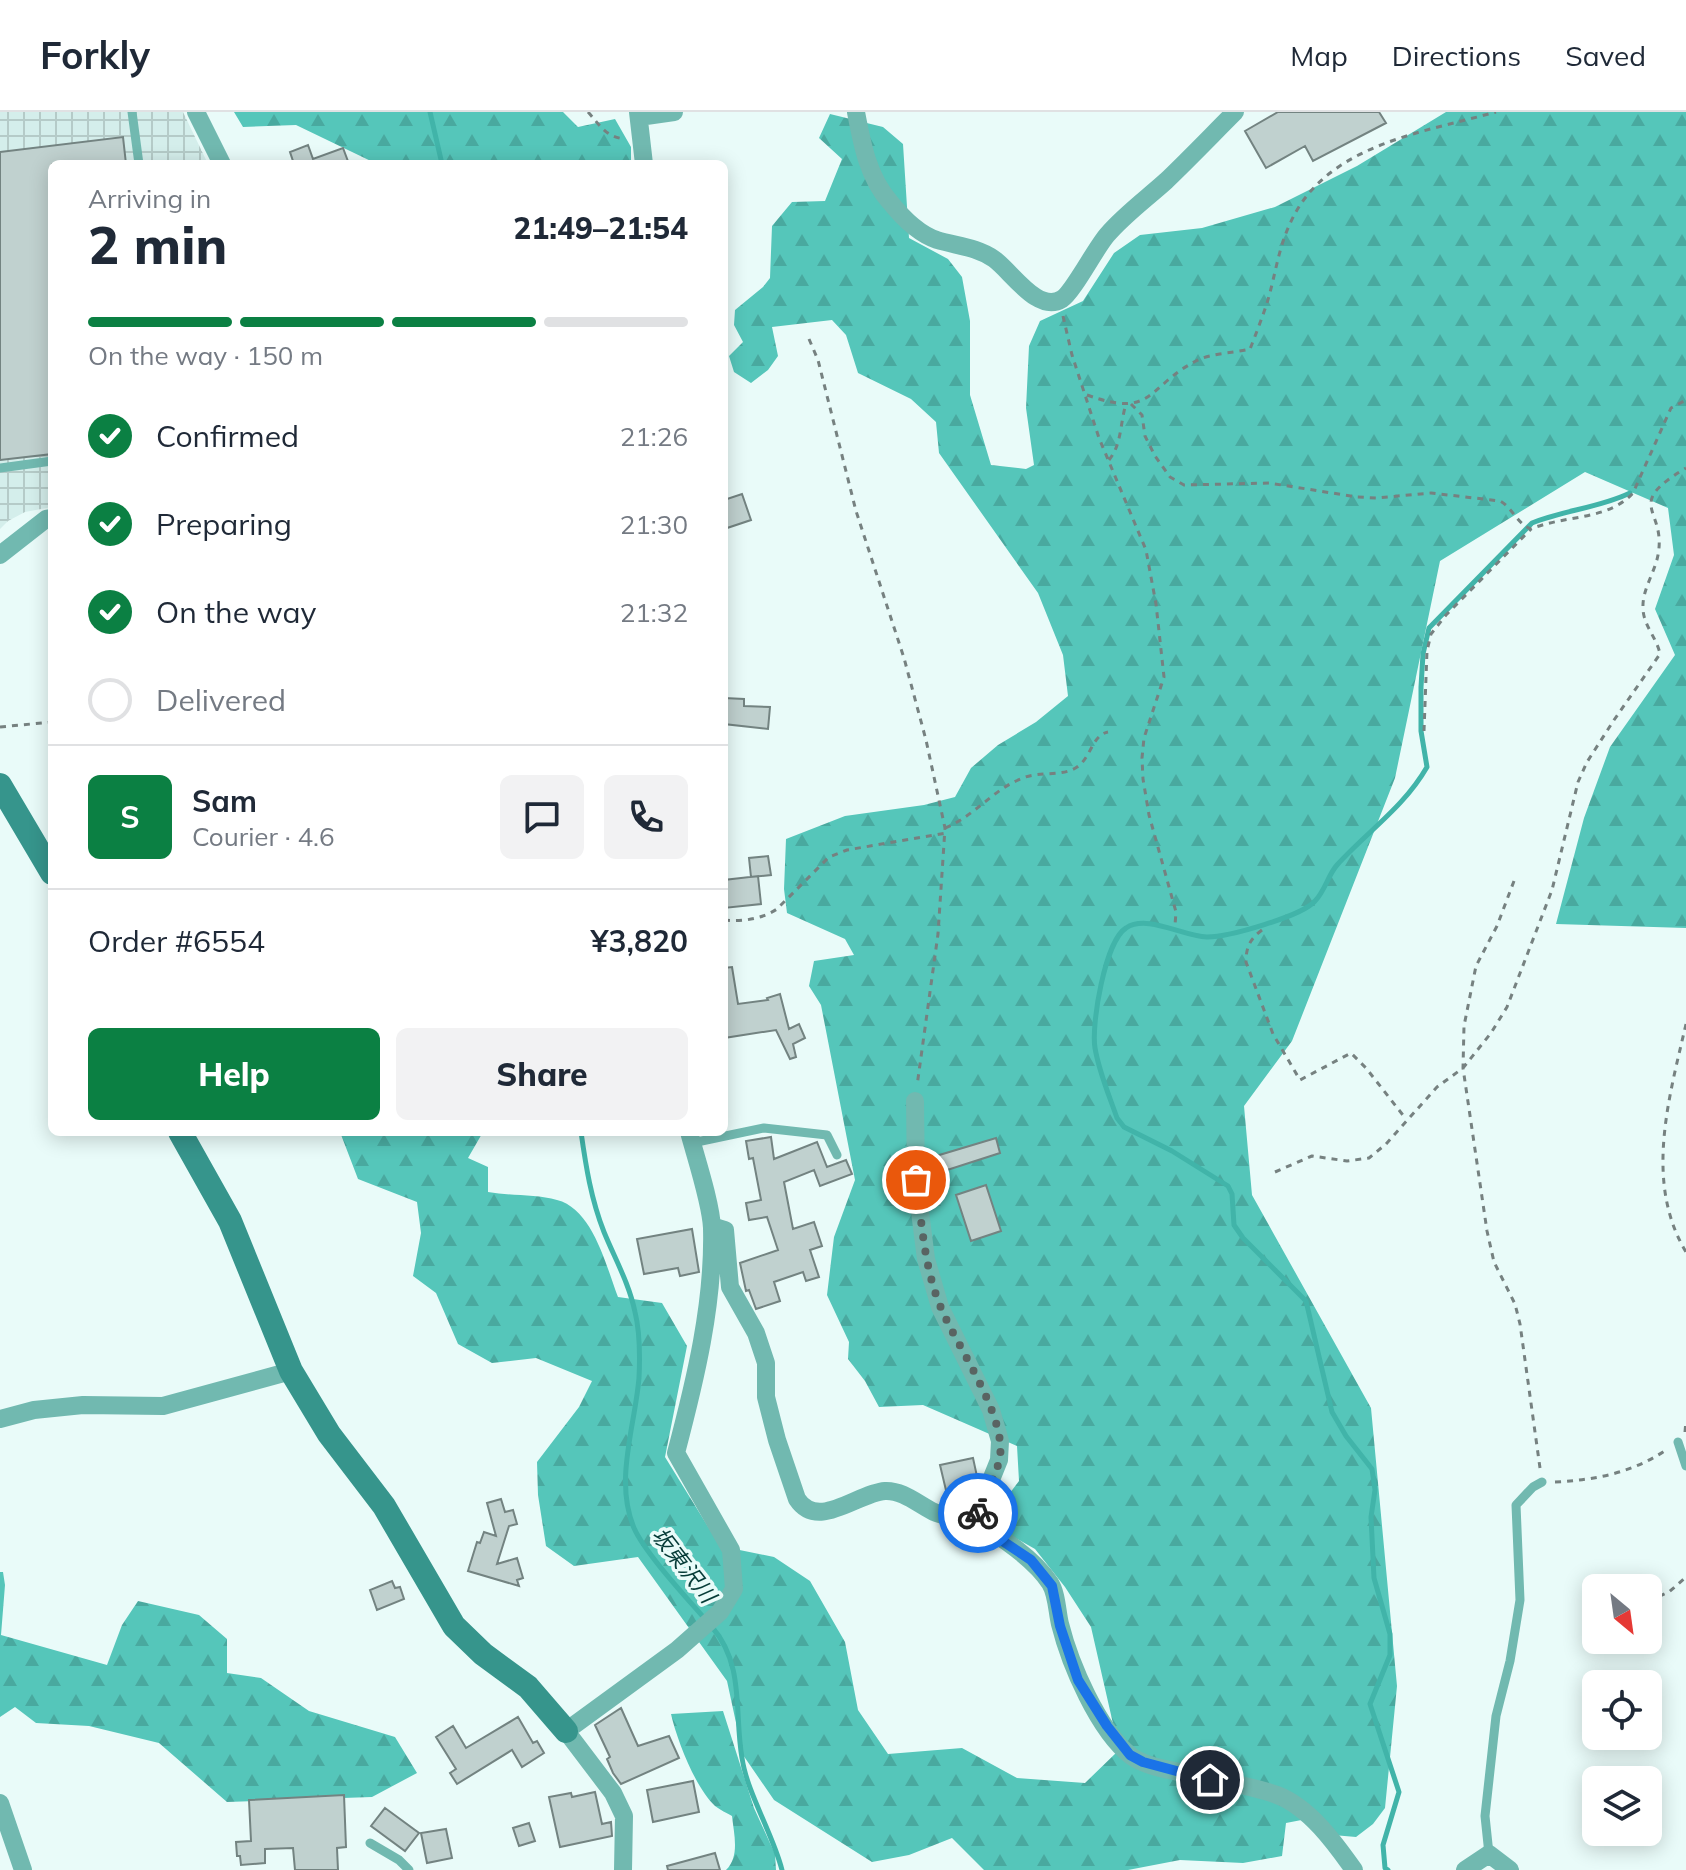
<!DOCTYPE html>
<html lang="en">
<head>
<meta charset="utf-8">
<style>
	:root { --surface:#fff; --page:#f2f2f3; --text:#1f2937; --muted:#747a83; --line:#e0e1e3; --accent:#0b8043 }
	body { margin:0; font-family:Mulish,"Noto Sans JP",sans-serif; background:var(--page); color:var(--text); height:100vh; display:flex; flex-direction:column; font-size:30px; white-space:nowrap }
	* { box-sizing:border-box; margin:0 }
	p { font-size:26px; color:var(--muted) }
	.icon { flex:none; width:44px; height:44px; fill:none; stroke:currentColor; stroke-width:2; stroke-linecap:round; stroke-linejoin:round }
	.map { position:relative; flex:1; overflow:hidden }
	.side { position:absolute; left:48px; top:48px; width:680px; height:976px; display:flex; flex-direction:column; background:var(--surface); border-radius:12px; box-shadow:0 4px 20px #0003 }
	.side>* { flex:none }
	.needle { width:52px; rotate:151deg }
	.tools { position:absolute; left:1582px; top:1462px; display:grid; gap:16px }
	.tools a { display:grid; place-items:center; width:80px; height:80px; border-radius:12px; background:var(--surface); box-shadow:0 4px 20px #0003; font-size:40px }
	.pin { position:absolute; display:grid; place-items:center; width:68px; height:68px; color:#fff; margin:-34px; border:4px solid #fff; border-radius:50%; box-shadow:0 2px 8px #0007 }
	.courier { position:absolute; display:grid; place-items:center; width:80px; height:80px; margin:-40px; border:6px solid #1a73e8; border-radius:50%; background:#fff; color:#222; box-shadow:0 2px 10px #0007 }
	.headline em { font-style:normal; font-weight:800 }
	.headline div { display:flex; flex-direction:column-reverse }
	.headline { display:flex; align-items:center; justify-content:space-between; height:136px; padding:0 40px }
	h1 { font-size:52px; font-weight:800; line-height:60px }
	.bar { display:grid; grid-template-columns:repeat(4,1fr); gap:12px 8px; align-content:center; height:96px; padding:0 40px }
	.bar i { height:10px; border-radius:6px; background:var(--line) }
	.bar .current { background:var(--accent) }
	.bar p { grid-column:span 4 }
	.line { display:flex; align-items:center; gap:20px; padding:0 40px; border-top:2px solid var(--line) }
	.line div { flex:1 }
	.round { display:grid; place-items:center; flex:none; width:84px; height:84px; border-radius:12px; background:var(--page) }
	ol { padding:0 40px; list-style:none }
	li { display:flex; align-items:center; gap:24px; height:88px }
	li p { margin-inline-start:auto }
	li .icon { padding:8px; border-radius:50%; background:var(--accent); color:#fff; stroke-width:4 }
	li:last-child { color:var(--muted) }
	li i { width:44px; height:44px; border:4px solid var(--line); border-radius:50% }
	.primary-button { display:flex; gap:16px; margin-top:auto; padding:16px 40px }
	.primary-button a { flex:1; height:92px; border-radius:12px; background:var(--accent); color:#fff; font-size:32px; font-weight:800; line-height:92px; text-align:center }
	.primary-button a+a { background:var(--page); color:var(--text) }
	header { display:flex; align-items:center; gap:48px; box-sizing:border-box; height:112px; padding:0 40px; background:var(--surface); border-bottom:2px solid var(--line) }
	header strong { font-size:38px }
	nav { display:flex; gap:44px; margin-inline-start:auto; font-size:28px }
	.map>svg:first-child { display:block }
	.industrial { fill:url(#industrial-grid) }
	.forest { fill:url(#forest-firs) }
	.lines { fill:none; stroke-linecap:round; stroke-linejoin:round }
	.stream { stroke:#41b4a9; stroke-width:5 }
	.building { fill:#c0d1cf; stroke:#738381; stroke-width:2 }
	.path { stroke:#768180; stroke-width:3; stroke-dasharray:6 6; stroke-linecap:butt }
	.lane { stroke:#71b9b0; stroke-width:9 }
	.street { stroke:#71b9b0; stroke-width:18 }
	.secondary { stroke:#36958c; stroke-width:24 }
	.done { stroke:#596462; stroke-width:8; stroke-dasharray:0 14.4 }
	.route { stroke:#1a73e8; stroke-width:10 }
	.labels { text-anchor:middle; dominant-baseline:central; stroke-width:7; stroke-linejoin:round; paint-order:stroke }
	.water-label { font-size:22px; font-style:italic; fill:#053b37; stroke:#e9fbf9 }
</style>
</head>
<body>
<header>
<strong>Forkly</strong>
<nav><a>Map</a><a>Directions</a><a>Saved</a></nav>
</header>
<div class="map">
<svg width="1686" height="1758" viewBox="0 0 1686 1758">
	<defs>
		<pattern id="industrial-grid" width="8" height="8" patternUnits="userSpaceOnUse" patternTransform="scale(2)"><rect width="8" height="8" fill="#d4eeeb"/><path d="M0 4h8M4 0v8" fill="none" stroke="#b5cbc8"/></pattern>
		<pattern id="forest-firs" width="22" height="20" patternUnits="userSpaceOnUse" patternTransform="scale(2)"><rect width="22" height="20" fill="#55c6ba"/><path d="M5 1l3.5 6h-7zM16 11l3.5 6h-7z" fill="#49a99f"/></pattern>
	</defs>
	<rect width="100%" height="100%" fill="#e9fbf9"/>
	<path class="industrial" d="M0,0H183L208,52H52V395L25,400L8,409L0,417Z"/>
	<path class="forest" d="M234,0H563L578,15L615,7L631,35V52H377L296,13L243,15Z
		M1446,0H1686V816L1556,812L1584,706L1610,635L1675,543L1655,497L1674,443L1668,396L1585,360L1440,449L1395,666L1292,929L1244,994L1252,1083L1371,1296L1397,1574L1385,1696L1373,1712L1356,1725L1333,1723L1317,1705L1286,1711L1282,1744L1243,1751L1180,1748L1128,1758H984L952,1726L909,1743L872,1750L774,1688L743,1643L727,1569L638,1445L574,1454L546,1434L538,1383L537,1350L579,1295L592,1269L536,1246L492,1251L458,1232L436,1181L413,1164L421,1121L417,1090L358,1067L340,1020H483L468,1046L488,1055V1080C510,1084 536,1082 557,1088C593,1097 606,1154 618,1185L662,1191L687,1234L665,1345L720,1434L774,1445L810,1469L845,1530L858,1598L888,1642L962,1636L1017,1666L1085,1671L1119,1638L1091,1515L1065,1475L1035,1437L1010,1423L1001,1393L1019,1369L1017,1334L923,1293L879,1295L865,1269L848,1247L849,1230L827,1183L834,1125L855,1068L821,893L809,874L814,849L854,843L845,827L787,801L784,777L786,727L845,704L924,693L955,685L971,656L998,633L1036,610L1068,584L1063,543L1038,481L939,341L936,310L911,287L858,261L846,223L832,208L772,215L778,244L768,258L751,271L734,260L729,244L743,230L734,213L735,198L763,175L770,166L772,114L792,90L825,89L842,47L819,26L830,2L883,15L903,32L909,126L948,147L962,165L970,209V283L991,353L1026,357L1034,353L1026,296L1029,234L1040,209L1083,189L1114,141L1140,123L1202,116L1275,95L1357,54Z
		M0,1460H3L5,1473L1,1523L107,1553L122,1513L138,1489L199,1503L227,1527V1561L261,1566L309,1599L395,1625L417,1661L372,1685L227,1690L159,1631L89,1614L36,1611L15,1595L0,1605Z
		M723,1599L754,1696L775,1742L776,1758H726C740,1744 734,1723 732,1704C727,1701 720,1698 715,1694C695,1675 677,1628 671,1602Z"/>
	<g class="lines">
		<path class="stream" d="M430,0L442,52
			M581,1020C586,1055 591,1087 604,1120C615,1147 629,1171 635,1200C640,1220 640,1245 639,1266C635,1314 614,1369 634,1416C645,1441 686,1485 705,1507
			M712,1515C745,1553 734,1601 742,1646C747,1681 773,1722 782,1758
			M1388,1758L1385,1756L1383,1733L1399,1680L1370,1592L1390,1543V1522L1374,1466L1371,1405L1375,1378L1372,1357L1346,1324L1332,1300L1306,1189L1243,1126L1234,1113L1232,1082L1228,1074L1172,1039L1124,1015L1117,1006C1109,983 1099,960 1095,936C1091,913 1105,829 1126,816C1147,802 1182,824 1207,825C1229,825 1302,804 1315,789C1325,779 1328,763 1337,753C1368,719 1404,695 1427,655L1421,619V575L1423,542L1429,516L1532,411C1564,398 1599,396 1630,381"/>
	</g>
	<path class="building" d="M1278,0H1379L1386,11L1313,49L1305,34L1266,56L1245,19Z
		M123,25L126,52H52V342L0,348V40Z
		M308,33L313,47L343,36L349,52H294L290,40Z
		M742,382L751,408L724,417V388Z
		M724,586L744,587V594L770,595L768,617L724,612Z
		M768,744L771,763L751,765L749,746Z
		M758,764L761,792L724,796V768Z
		M732,855L738,892L768,888L767,886L780,882L789,917L799,912L805,926L793,932L796,945L790,947L776,918L724,926V856Z
		M771,1025L774,1047L817,1030L827,1055L846,1048L852,1062L820,1074L814,1058L784,1070L793,1117L814,1110L822,1134L810,1138L819,1165L806,1169L803,1160L774,1170L780,1189L756,1197L749,1178L746,1179L740,1151L778,1138L767,1105L749,1108L746,1091L761,1088L753,1046L749,1047L746,1029Z
		M996,1026L1000,1041L941,1060L936,1044Z
		M986,1073L1001,1119L971,1129L956,1083Z
		M692,1117L699,1160L680,1164L678,1156L644,1162L637,1127Z
		M973,1346L978,1369L975,1375L963,1377L965,1387L949,1391L940,1353Z
		M501,1387L505,1400L513,1398L517,1412L509,1414L497,1452L517,1446L523,1466L517,1468L519,1474L468,1459L477,1430L480,1431L484,1420L496,1424L487,1391Z
		M392,1469L395,1476L400,1475L404,1487L377,1498L370,1478Z
		M621,1596L638,1634L669,1624L679,1646L621,1672L613,1661L607,1647L610,1645L595,1613Z
		M518,1605L533,1631L537,1629L544,1641L522,1655L512,1638L457,1672L450,1661L456,1657L436,1625L453,1614L466,1636Z
		M693,1669L699,1700L653,1710L647,1678Z
		M595,1680L602,1712L611,1710L612,1724L560,1735L549,1685L571,1681L572,1685Z
		M344,1683L346,1735L337,1736L338,1758H295L293,1736L265,1737V1751L241,1753L240,1744H237L236,1730L251,1729L249,1688Z
		M385,1696L419,1721L405,1739L371,1714Z
		M529,1711L535,1729L519,1734L513,1716Z
		M446,1717L452,1746L427,1751L421,1721Z
		M715,1741L720,1758H668L667,1754Z"/>
	<g class="lines">
		<path class="path" d="M588,0C600,13 605,25 625,27
			M1063,204L1072,243L1099,326L1146,438L1156,492L1164,565L1144,626L1142,646L1143,667L1149,703L1176,800L1175,813
			M809,227L818,248L856,399L904,546L926,628L945,716L938,822L917,974
			M1087,283C1154,307 1146,275 1196,249C1211,241 1234,241 1250,237C1256,222 1262,206 1267,191C1275,165 1278,138 1289,114C1323,33 1421,21 1496,0
			M1131,292L1142,303L1145,324L1155,344L1170,365L1184,373L1269,371L1357,385L1376,386L1431,381L1500,389C1513,396 1517,412 1531,417C1563,403 1608,409 1633,381L1671,296L1686,288
			M1109,348C1122,332 1120,311 1126,292
			M0,615L52,610
			M1424,619L1427,539L1431,522L1446,503L1531,417
			M945,716C975,704 993,677 1023,666C1039,659 1063,665 1077,655C1091,646 1092,623 1108,620
			M1514,769L1497,814L1476,854L1464,914L1463,956L1487,1119L1494,1150L1515,1192L1520,1212L1540,1356
			M724,808C742,810 762,807 777,797L829,745L847,738L946,721
			M1262,818C1250,827 1246,835 1246,850L1273,922L1300,968L1351,941L1366,956L1406,1007
			M1686,912C1669,986 1644,1070 1686,1140
			M1275,1060L1312,1044L1347,1049L1369,1046L1386,1032L1437,975L1463,956L1491,921L1507,895L1552,778L1578,670L1587,650L1614,608L1660,542C1657,526 1643,513 1643,496C1642,478 1655,460 1658,443C1667,396 1622,394 1686,356
			M1685,1320L1686,1308
			M1555,1370C1595,1368 1632,1361 1666,1338
			M1648,1489L1669,1480L1686,1465"/>
		<path class="lane" d="M132,0L139,52
			M0,356L52,349
			M692,1031L764,1016L827,1023L837,1043
			M1678,1330L1686,1354
			M370,1731L399,1748L409,1758
			M1489,1742L1485,1704L1496,1604L1510,1549L1520,1488L1516,1393L1533,1375L1542,1370"/>
		<path class="street" d="M196,0L222,52
			M638,0L644,52
			M856,0C862,32 868,65 890,90C902,105 919,122 937,128C957,134 977,135 994,147C1012,160 1038,202 1062,187C1073,180 1095,137 1107,123C1124,103 1146,87 1166,69C1189,47 1212,23 1235,0
			M639,5L674,0
			M0,443L46,407L52,406
			M915,989L916,1068L926,1147L940,1195L991,1298L1000,1329L999,1348L974,1410
			M712,1114L725,1118L730,1175L756,1221L766,1251V1285L777,1328L797,1387C818,1419 857,1381 885,1379C903,1378 919,1393 934,1400C947,1406 963,1405 975,1411C1000,1423 1035,1448 1050,1471C1057,1482 1057,1500 1060,1512C1070,1552 1098,1618 1131,1644C1145,1654 1166,1657 1183,1661C1214,1669 1247,1672 1277,1683C1309,1695 1335,1731 1354,1758
			M0,1307L34,1298L83,1293L163,1294L291,1259
			M0,1691L23,1758
			M623,1758L624,1704L613,1681L566,1619L677,1538L720,1500L734,1477L731,1438L676,1341C695,1269 714,1192 712,1116C711,1091 696,1046 689,1020
			M1465,1758L1489,1742L1510,1758"/>
		<path class="secondary" d="M0,673L52,761
			M180,1020L230,1109L291,1259L329,1322L384,1394L454,1514L483,1542L528,1575L566,1619"/>
	</g>
	<g class="lines">
		<path class="done" d="M916,1068C922,1111 924,1156 941,1196C957,1235 1010,1308 999,1350C994,1367 985,1385 978,1401"/>
		<path class="route" d="M978,1401L974,1410L1031,1448L1052,1474L1060,1514L1078,1568L1107,1614L1130,1643L1143,1650L1210,1668"/>
	</g>
	<g class="labels">
		<g class="water-label">
			<text transform="translate(684 1453) rotate(52)">坂東沢川</text>
		</g>
	</g>
</svg>
<div class="tools">
<a><svg class="needle" viewBox="-14 -14 28 28"><path d="M0-13l5 13h-10z" fill="#e53935"/><path d="M0 13l5-13h-10z" fill="#747a83"/></svg></a>
<a><svg class="icon" aria-label="locate" viewBox="0 0 24 24"><circle cx="12" cy="12" r="6"/><path d="M12 2v4M12 18v4M2 12h4M18 12h4"/></svg></a>
<a><svg class="icon" aria-label="layers" viewBox="0 0 24 24"><path d="M12 4l9 5-9 5-9-5zM3 14l9 5 9-5"/></svg></a>
</div>
<div class="pin" style="left:916px;top:1068px;background:#ea580c"><svg class="icon" aria-label="bag" viewBox="0 0 24 24"><path d="M5 8h14l-1 12H6zM9 8a3 3 0 0 1 6 0"/></svg></div>
<div class="pin" style="left:1210px;top:1668px;background:#1f2937"><svg class="icon" aria-label="home" viewBox="0 0 24 24"><path d="M3 11l9-7 9 7M6 9v11h12V9"/></svg></div>
<div class="courier" style="left:978px;top:1401px"><svg class="icon" aria-label="bike" viewBox="0 0 24 24"><circle cx="6" cy="16" r="4"/><circle cx="18" cy="16" r="4"/><path d="M6 16l4-8h5l3 8M10 8l3 8H6M13 5h3"/></svg></div>
<section class="side">
<div class="headline"><div><h1>2 min</h1><p>Arriving in</p></div><em>21:49–21:54</em></div>
<div class="bar"><i class="current"></i><i class="current"></i><i class="current"></i><i></i><p>On the way · 150 m</p></div>
<ol>
<li><svg class="icon" aria-label="check" viewBox="0 0 24 24"><path d="M5 12l5 5 9-10"/></svg>Confirmed<p>21:26</p></li>
<li><svg class="icon" aria-label="check" viewBox="0 0 24 24"><path d="M5 12l5 5 9-10"/></svg>Preparing<p>21:30</p></li>
<li><svg class="icon" aria-label="check" viewBox="0 0 24 24"><path d="M5 12l5 5 9-10"/></svg>On the way<p>21:32</p></li>
<li><i></i>Delivered</li>
</ol>
<div class="line" style="height:144px"><b class="round" style="background:var(--accent);color:#fff">S</b><div><b>Sam</b><p>Courier · 4.6</p></div><a class="round"><svg class="icon" aria-label="chat" viewBox="0 0 24 24"><path d="M4 5h16v11H9l-5 4z"/></svg></a><a class="round"><svg class="icon" aria-label="phone" viewBox="0 0 24 24"><path d="M5 4h4l2 5-3 2q2 4 5 5l2-3 5 2v4C11 20 4 13 5 4z"/></svg></a></div>
<div class="line" style="height:104px"><div>Order #6554</div><b>¥3,820</b></div>
<div class="primary-button"><a>Help</a><a>Share</a></div>
</section>
</div>
</body>
</html>
